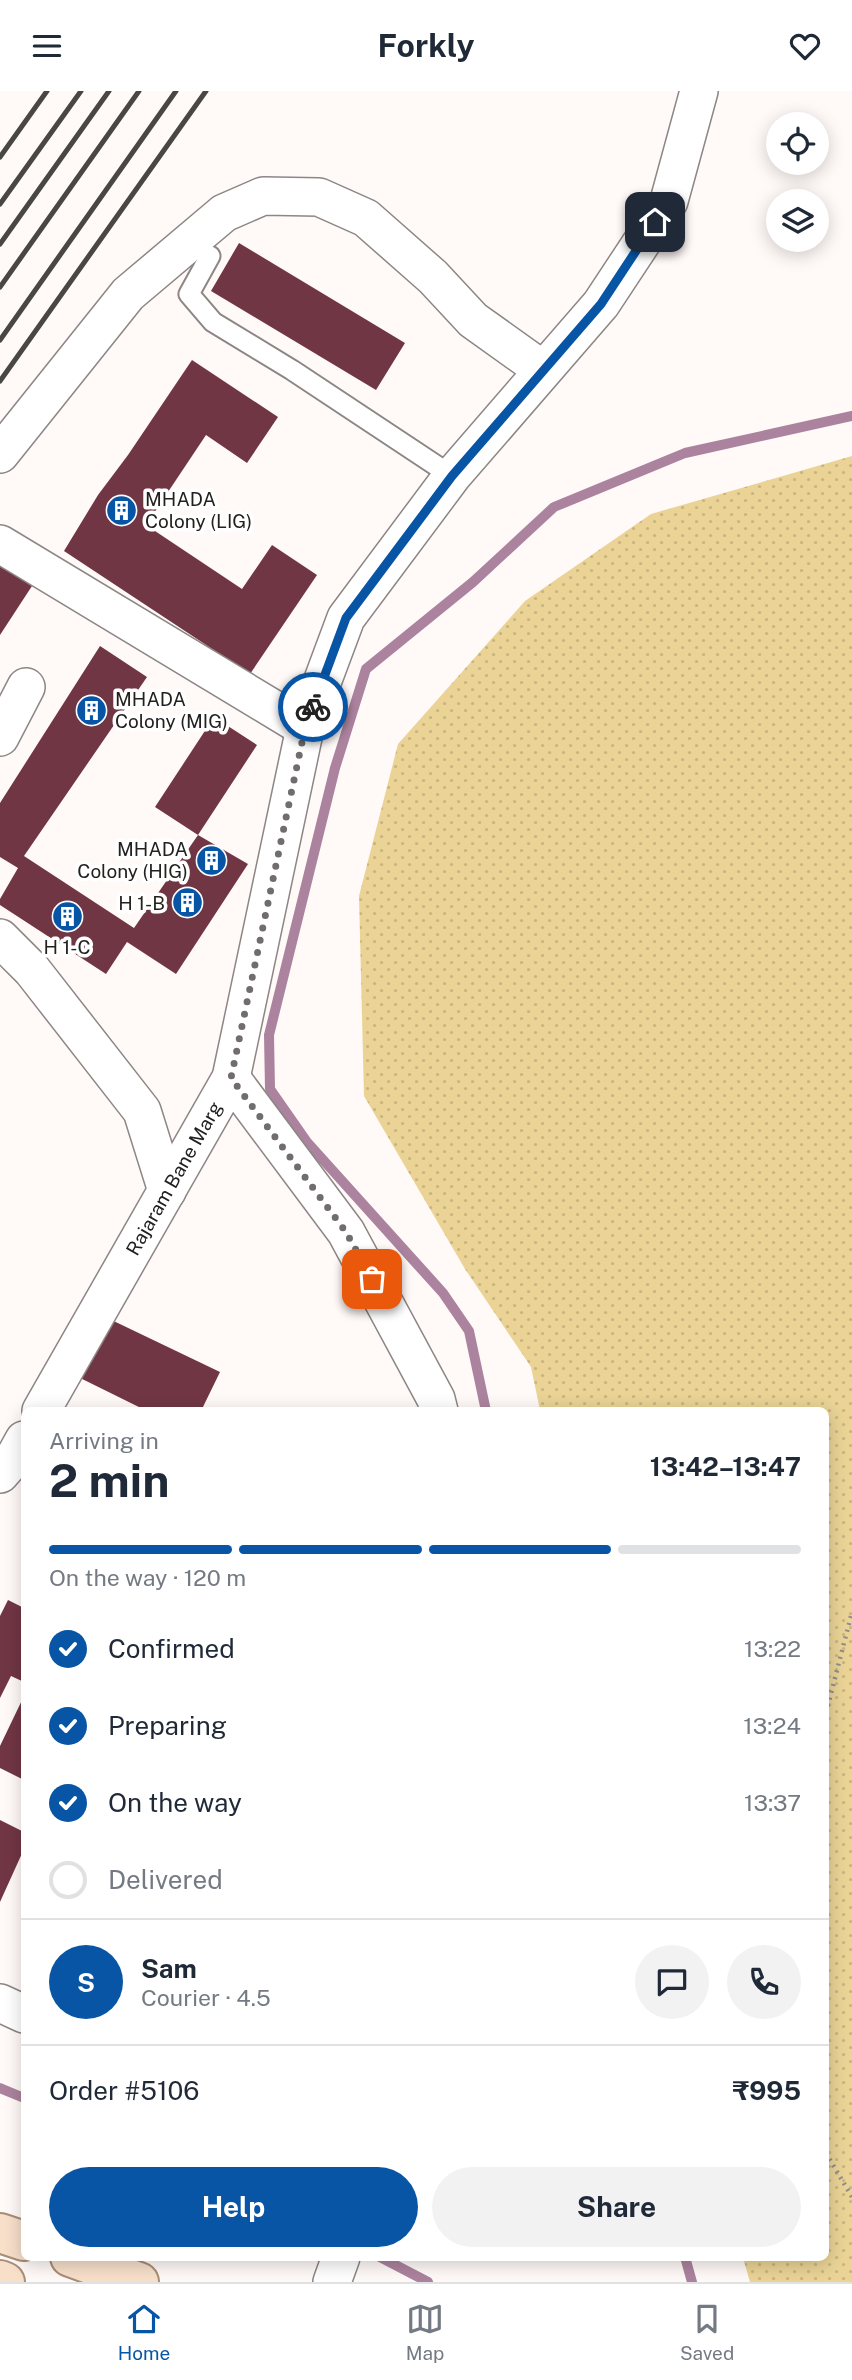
<!DOCTYPE html>
<html lang="en">
<head>
<meta charset="utf-8">
<style>
	:root { --surface:#fff; --page:#f2f2f3; --text:#1f2937; --muted:#747a83; --line:#e0e1e3; --accent:#0755a4 }
	body { margin:0; font-family:"Public Sans",sans-serif; background:var(--page); color:var(--text); height:100vh; display:flex; flex-direction:column; font-size:26px; white-space:nowrap }
	* { box-sizing:border-box; margin:0 }
	p { font-size:23px; color:var(--muted) }
	.icon { flex:none; width:38px; height:38px; fill:none; stroke:currentColor; stroke-width:2; stroke-linecap:round; stroke-linejoin:round }
	.map { position:relative; flex:1; overflow:hidden }
	.details { position:absolute; left:21px; top:1316px; width:808px; height:854px; display:flex; flex-direction:column; background:var(--surface); border-radius:10px; box-shadow:0 4px 18px #0003 }
	.details>* { flex:none }
	.buttons { position:absolute; left:766px; top:21px; display:grid; gap:14px }
	.buttons a { display:grid; place-items:center; width:63px; height:63px; border-radius:50%; background:var(--surface); box-shadow:0 4px 18px #0003; font-size:35px }
	.pin { position:absolute; display:grid; place-items:center; width:60px; height:60px; color:#fff; margin:-30px; border-radius:14px; box-shadow:0 4px 10px #0006 }
	.courier { position:absolute; display:grid; place-items:center; width:70px; height:70px; margin:-35px; border:5px solid #0755a4; border-radius:50%; background:#fff; color:#222; box-shadow:0 2px 9px #0007 }
	.summary em { font-style:normal; font-weight:700 }
	.summary div { display:flex; flex-direction:column-reverse }
	.summary { display:flex; align-items:center; justify-content:space-between; height:119px; padding:0 28px }
	h1 { font-size:46px; font-weight:700; line-height:52px }
	.bar { display:grid; grid-template-columns:repeat(4,1fr); gap:10px 7px; align-content:center; height:84px; padding:0 28px }
	.bar i { height:9px; border-radius:5px; background:var(--line) }
	.bar .on { background:var(--accent) }
	.bar p { grid-column:span 4 }
	.line { display:flex; align-items:center; gap:18px; padding:0 28px; border-top:2px solid var(--line) }
	.line div { flex:1 }
	.round { display:grid; place-items:center; flex:none; width:74px; height:74px; border-radius:37px; background:var(--page) }
	ol { padding:0 28px; list-style:none }
	li { display:flex; align-items:center; gap:21px; height:77px }
	li p { margin-inline-start:auto }
	li .icon { padding:7px; border-radius:50%; background:var(--accent); color:#fff; stroke-width:4 }
	li:last-child { color:var(--muted) }
	li i { width:38px; height:38px; border:4px solid var(--line); border-radius:50% }
	.cta { display:flex; gap:14px; margin-top:auto; padding:14px 28px }
	.cta a { flex:1; height:80px; border-radius:42px; background:var(--accent); color:#fff; font-size:28px; font-weight:700; line-height:80px; text-align:center }
	.cta a+a { background:var(--page); color:var(--text) }
	header { display:flex; justify-content:space-between; align-items:center; height:91px; padding:0 28px; background:var(--surface); font-size:32px; font-weight:700 }
	.tab-bar { display:flex; justify-content:space-around; align-items:center; height:98px; border-top:2px solid var(--line); background:var(--surface); font-size:19px; color:var(--muted) }
	.tab-bar a { display:grid; justify-items:center; gap:4px }
	.tab-bar .on { color:var(--accent) }
	.map>svg:first-child { display:block }
	.grass { fill:url(#grass-dots) }
	.lines { fill:none; stroke-linecap:round; stroke-linejoin:round }
	.stream { stroke:#ac839e; stroke-width:10 }
	.building { fill:#713644 }
	.service-casing { stroke:#8c8684; stroke-width:23 }
	.minor-casing { stroke:#8c8684; stroke-width:40 }
	.primary-casing { stroke:#a98e77; stroke-width:42 }
	.path { stroke:#918d8c; stroke-width:4.5; stroke-dasharray:2 5; stroke-linecap:butt }
	.service { stroke:#fff; stroke-width:19 }
	.minor { stroke:#fff; stroke-width:37 }
	.primary { stroke:#f7dfca; stroke-width:38 }
	.rail { stroke:#494746; stroke-width:5 }
	.done { stroke:#706d6c; stroke-width:7; stroke-dasharray:0 12.6 }
	.route { stroke:#0755a4; stroke-width:9 }
	.labels { text-anchor:middle; dominant-baseline:central; stroke-width:7; stroke-linejoin:round; paint-order:stroke }
	.poi-label { font-size:19px; fill:#232120; stroke:#fff; text-anchor:start }
	.street-label { font-size:19px; fill:#232120; stroke:#fff }
</style>
</head>
<body>
<header><svg class="icon" aria-label="menu" viewBox="0 0 24 24"><path d="M4 6h16M4 12h16M4 18h16"/></svg>Forkly<svg class="icon" aria-label="heart" viewBox="0 0 24 24"><path d="M12 20l-8-8c-3-5 5-10 8-4 3-6 11-1 8 4z"/></svg></header>
<div class="map">
<svg width="852" height="2191" viewBox="0 0 852 2191">
	<defs>
		<pattern id="grass-dots" width="8" height="8" patternUnits="userSpaceOnUse" patternTransform="scale(1.75)"><rect width="8" height="8" fill="#ead395"/><path d="M2 2h.1M6 6h.1" fill="none" stroke="#c8b580" stroke-width="1.8" stroke-linecap="round"/></pattern>
	</defs>
	<rect width="100%" height="100%" fill="#fff9f8"/>
	<path class="grass" d="M852,365V2191H750L743,2167L826,2166V1320L540,1319L531,1276L465,1178L364,1005L359,805L398,653L525,510L651,423Z"/>
	<g class="lines">
		<path class="stream" d="M486,1320L469,1240L443,1202L307,1051L270,998L269,944L335,677L366,578L473,491L554,416L685,362L852,325
			M0,1997L24,2007
			M380,2166L428,2191
			M685,2166L692,2191"/>
	</g>
	<path class="building" d="M239,152L405,252L376,299L211,200Z
		M192,269L278,326L247,372L206,344L146,434L242,498L272,454L317,484L250,583L64,460L98,404L128,364Z
		M0,474L32,495L0,544Z
		M100,555L147,586L24,765L134,837L198,744L248,773L176,883L127,851L106,883L0,814V808L18,777L0,766V712Z
		M214,626L257,654L198,744L155,716Z
		M99,1223L220,1281L201,1320H147L70,1282Z
		M8,1509L24,1517V1591L11,1585L0,1607V1525Z
		M24,1605V1689L0,1677V1655Z
		M0,1729L24,1741V1758L0,1811Z"/>
	<g class="lines">
		<defs>
			<path id="service" d="M210,165L189,203L213,231L292,279L452,385"/>
			<g id="minor">
				<path d="M0,363L128,203L224,122L263,105L319,106L366,127L433,186L473,229L543,279"/>
				<path d="M0,453L305,637"/>
				<path d="M0,646L26,596"/>
				<path d="M0,847L32,879L142,1020L167,1100"/>
				<path d="M231,987L346,1141L436,1308L439,1320"/>
				<path id="s1" d="M41,1320L231,987L305,637L346,527L452,385L601,213L669,110L699,0"/>
				<path d="M0,1383L14,1367L24,1349"/>
				<path d="M0,1912L24,1923"/>
				<path d="M332,2191L341,2166"/>
			</g>
			<path id="primary" d="M0,2142L24,2150
				M70,2166L139,2191
				M0,2189L5,2191"/>
		</defs>
		<use href="#service" class="service-casing"/>
		<use href="#minor" class="minor-casing"/>
		<use href="#primary" class="primary-casing"/>
		<path class="path" d="M826,1622L852,1521
			M826,2062L852,2106"/>
		<use href="#service" class="service"/>
		<use href="#minor" class="minor"/>
		<use href="#primary" class="primary"/>
		<path class="rail" d="M0,66L47,0
			M0,113L81,0
			M0,153L109,0
			M0,196L139,0
			M0,249L176,0
			M0,290L206,0"/>
	</g>
	<g class="lines">
		<path class="done" d="M313,616L305,637L231,987L346,1141L372,1188"/>
		<path class="route" d="M313,616L346,527L452,385L601,213L655,131"/>
	</g>
	<defs>
		<symbol id="building-disc" viewBox="-11 -11 22 22"><circle r="9.5" fill="#0755a4" stroke="#fff"/><path d="M-4-6H4V6H1V3H-1V6H-4ZM-2.5-4.3h1.7v1.8h-1.7ZM.8-4.3h1.7v1.8H.8ZM-2.5-1h1.7V.8h-1.7ZM.8-1h1.7V.8H.8Z" fill="#fff"/></symbol>
	</defs>
	<g fill-rule="evenodd">
		<use href="#building-disc" x="104" y="402" width="35" height="35"/>
		<use href="#building-disc" x="74" y="602" width="35" height="35"/>
		<use href="#building-disc" x="194" y="752" width="35" height="35"/>
		<use href="#building-disc" x="170" y="794" width="35" height="35"/>
		<use href="#building-disc" x="50" y="808" width="35" height="35"/>
	</g>
	<g class="labels">
		<g class="poi-label">
			<text x="145" y="408">MHADA<tspan x="145" dy="22">Colony (LIG)</tspan></text>
			<text x="115" y="608">MHADA<tspan x="115" dy="22">Colony (MIG)</tspan></text>
			<text x="188" y="758" text-anchor="end">MHADA<tspan x="188" dy="22">Colony (HIG)</tspan></text>
			<text x="165" y="812" text-anchor="end">H 1-B</text>
			<text x="67" y="856" text-anchor="middle">H 1-C</text>
		</g>
		<g class="street-label">
			<text stroke="none"><textPath href="#s1" startOffset="268">Rajaram Bane Marg</textPath></text>
		</g>
	</g>
</svg>
<div class="buttons">
<a><svg class="icon" aria-label="locate" viewBox="0 0 24 24"><circle cx="12" cy="12" r="6"/><path d="M12 2v4M12 18v4M2 12h4M18 12h4"/></svg></a>
<a><svg class="icon" aria-label="layers" viewBox="0 0 24 24"><path d="M12 4l9 5-9 5-9-5zM3 14l9 5 9-5"/></svg></a>
</div>
<div class="pin" style="left:372px;top:1188px;background:#ea580c"><svg class="icon" aria-label="bag" viewBox="0 0 24 24"><path d="M5 8h14l-1 12H6zM9 8a3 3 0 0 1 6 0"/></svg></div>
<div class="pin" style="left:655px;top:131px;background:#1f2937"><svg class="icon" aria-label="home" viewBox="0 0 24 24"><path d="M3 11l9-7 9 7M6 9v11h12V9"/></svg></div>
<div class="courier" style="left:313px;top:616px"><svg class="icon" aria-label="bike" viewBox="0 0 24 24"><circle cx="6" cy="16" r="4"/><circle cx="18" cy="16" r="4"/><path d="M6 16l4-8h5l3 8M10 8l3 8H6M13 5h3"/></svg></div>
<section class="details">
<div class="summary"><div><h1>2 min</h1><p>Arriving in</p></div><em>13:42–13:47</em></div>
<div class="bar"><i class="on"></i><i class="on"></i><i class="on"></i><i></i><p>On the way · 120 m</p></div>
<ol>
<li><svg class="icon" aria-label="check" viewBox="0 0 24 24"><path d="M5 12l5 5 9-10"/></svg>Confirmed<p>13:22</p></li>
<li><svg class="icon" aria-label="check" viewBox="0 0 24 24"><path d="M5 12l5 5 9-10"/></svg>Preparing<p>13:24</p></li>
<li><svg class="icon" aria-label="check" viewBox="0 0 24 24"><path d="M5 12l5 5 9-10"/></svg>On the way<p>13:37</p></li>
<li><i></i>Delivered</li>
</ol>
<div class="line" style="height:126px"><b class="round" style="background:var(--accent);color:#fff">S</b><div><b>Sam</b><p>Courier · 4.5</p></div><a class="round"><svg class="icon" aria-label="chat" viewBox="0 0 24 24"><path d="M4 5h16v11H9l-5 4z"/></svg></a><a class="round"><svg class="icon" aria-label="phone" viewBox="0 0 24 24"><path d="M5 4h4l2 5-3 2q2 4 5 5l2-3 5 2v4C11 20 4 13 5 4z"/></svg></a></div>
<div class="line" style="height:91px"><div>Order #5106</div><b>₹995</b></div>
<div class="cta"><a>Help</a><a>Share</a></div>
</section>
</div>
<nav class="tab-bar">
<a class="on"><svg class="icon" aria-label="home" viewBox="0 0 24 24"><path d="M3 11l9-7 9 7M6 9v11h12V9"/></svg>Home</a>
<a><svg class="icon" aria-label="map" viewBox="0 0 24 24"><path d="M3 6l6-2 6 2 6-2v14l-6 2-6-2-6 2zM9 4v14M15 6v14"/></svg>Map</a>
<a><svg class="icon" aria-label="saved" viewBox="0 0 24 24"><path d="M7 4h10v16l-5-4-5 4z"/></svg>Saved</a>
</nav>
</body>
</html>
